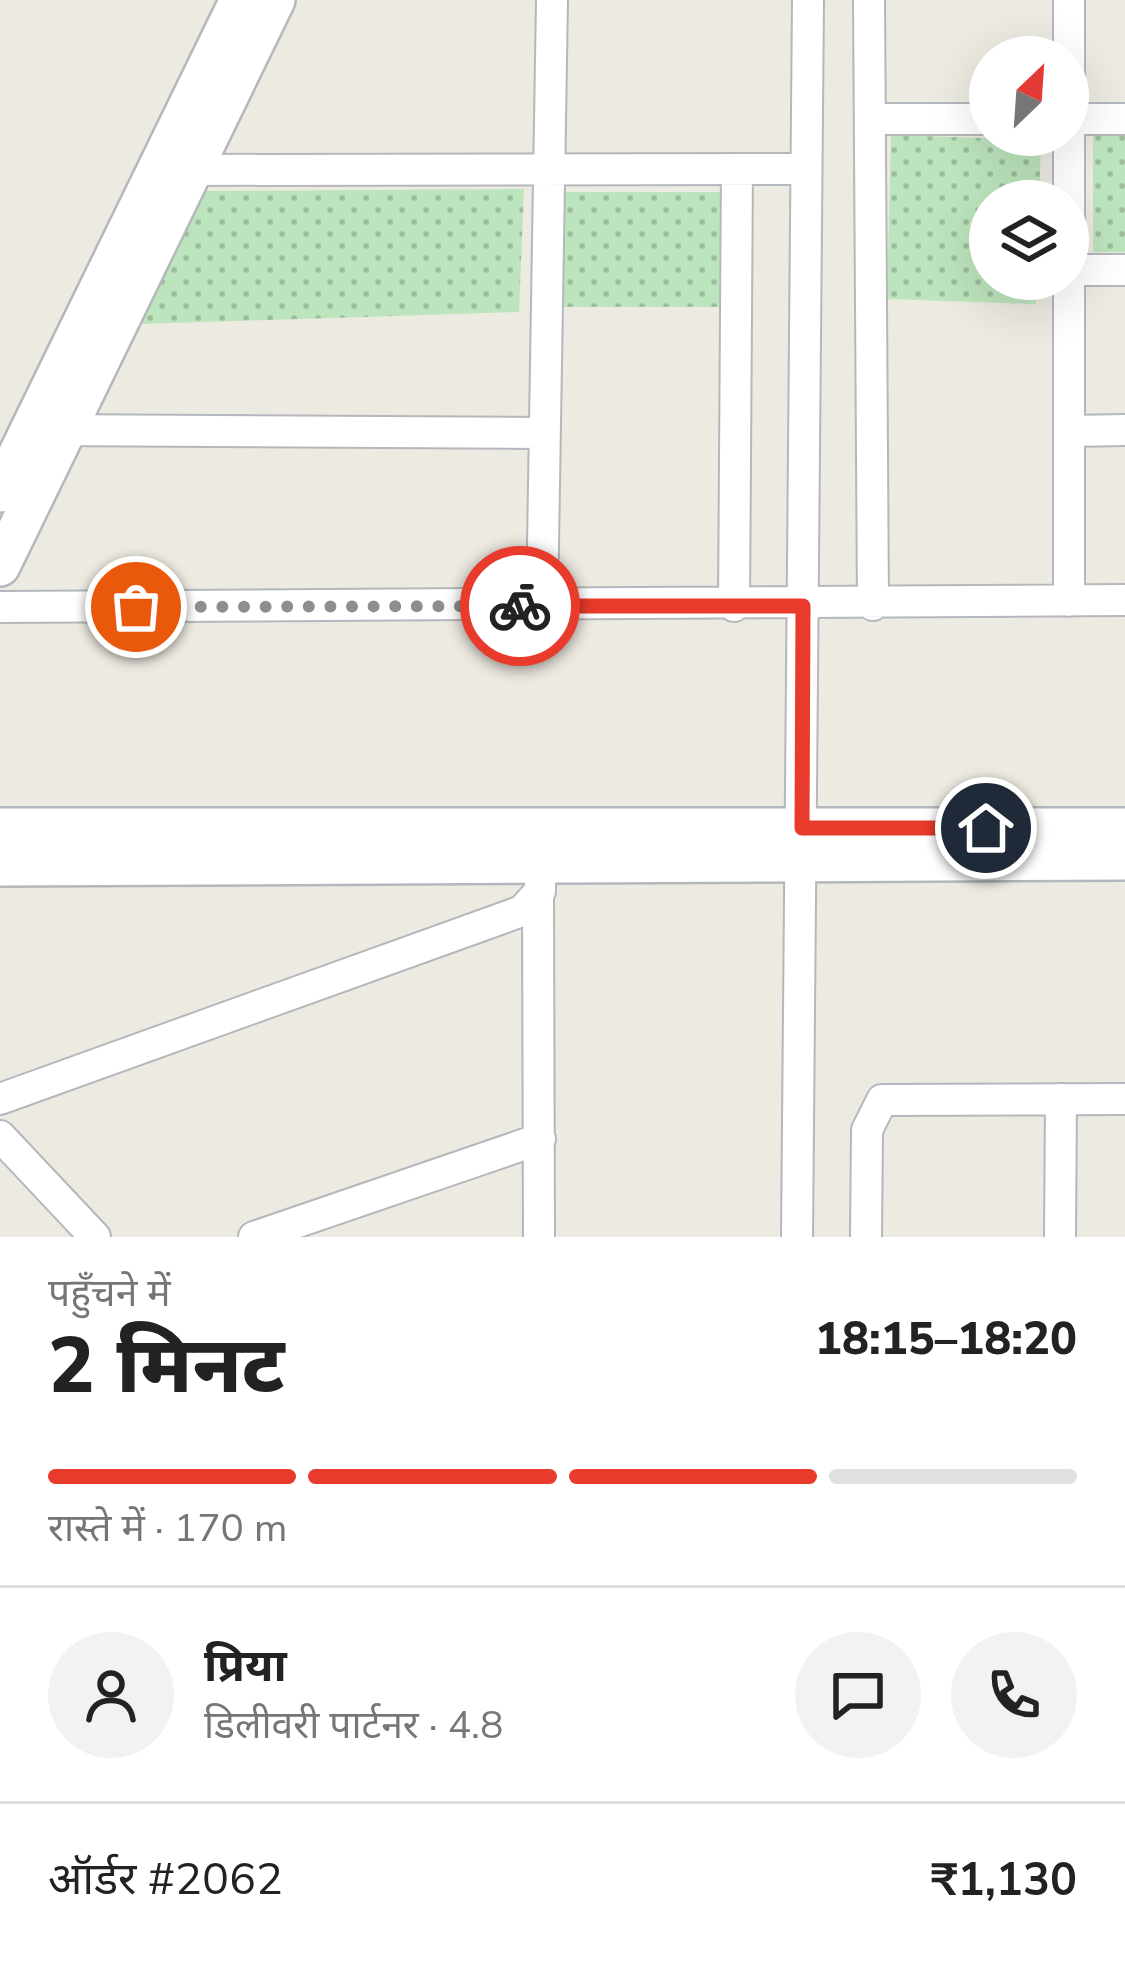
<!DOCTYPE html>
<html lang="hi">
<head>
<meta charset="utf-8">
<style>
	:root { --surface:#fff; --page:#f2f2f2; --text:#222; --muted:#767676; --line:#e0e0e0; --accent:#e93b2b }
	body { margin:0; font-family:"Nunito Sans","Noto Sans Devanagari",sans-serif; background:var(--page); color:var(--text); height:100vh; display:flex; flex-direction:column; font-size:45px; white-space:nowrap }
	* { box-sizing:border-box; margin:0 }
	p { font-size:39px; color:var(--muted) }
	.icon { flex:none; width:66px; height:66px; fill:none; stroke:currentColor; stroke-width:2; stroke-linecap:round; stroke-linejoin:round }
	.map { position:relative; height:1237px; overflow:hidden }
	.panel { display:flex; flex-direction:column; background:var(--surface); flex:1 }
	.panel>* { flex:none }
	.needle { width:78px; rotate:25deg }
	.tools { position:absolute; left:969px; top:36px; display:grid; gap:24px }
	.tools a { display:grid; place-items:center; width:120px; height:120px; border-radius:50%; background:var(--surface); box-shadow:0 12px 48px #0002; font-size:60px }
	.pin { position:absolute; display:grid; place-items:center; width:102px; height:102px; color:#fff; margin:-51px; border:6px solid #fff; border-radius:50%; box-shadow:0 3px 12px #0007 }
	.courier { position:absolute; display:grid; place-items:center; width:120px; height:120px; margin:-60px; border:9px solid #e93b2b; border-radius:50%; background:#fff; color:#222; box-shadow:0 3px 15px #0007 }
	.summary em { font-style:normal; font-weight:800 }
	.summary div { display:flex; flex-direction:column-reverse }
	.summary { display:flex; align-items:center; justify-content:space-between; height:204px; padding:0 48px }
	h1 { font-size:78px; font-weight:800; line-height:90px }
	.bar { display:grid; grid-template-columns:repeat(4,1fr); gap:18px 12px; align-content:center; height:144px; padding:0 48px }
	.bar i { height:15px; border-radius:9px; background:var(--line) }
	.bar .current { background:var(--accent) }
	.bar p { grid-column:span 4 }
	.line { display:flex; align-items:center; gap:30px; padding:0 48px; border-top:3px solid var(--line) }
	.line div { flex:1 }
	.round { display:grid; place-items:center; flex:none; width:126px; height:126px; border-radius:63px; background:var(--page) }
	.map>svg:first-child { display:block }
	.park { fill:url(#park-dots) }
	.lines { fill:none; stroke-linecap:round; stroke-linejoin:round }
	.minor-casing { stroke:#b4b7bc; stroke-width:34 }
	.tertiary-casing { stroke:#b4b7bc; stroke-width:44 }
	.minor { stroke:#fff; stroke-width:30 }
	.tertiary { stroke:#fff; stroke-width:39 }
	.done { stroke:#8d8e8e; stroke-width:12; stroke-dasharray:0 21.6 }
	.route { stroke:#e93b2b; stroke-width:15 }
</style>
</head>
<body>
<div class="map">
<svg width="1125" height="1237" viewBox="0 0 1125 1237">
	<defs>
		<pattern id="park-dots" width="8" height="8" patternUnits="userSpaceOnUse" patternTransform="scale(3)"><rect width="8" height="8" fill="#bde5bd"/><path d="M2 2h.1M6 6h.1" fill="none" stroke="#9dbd9d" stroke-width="1.8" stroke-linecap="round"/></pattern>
	</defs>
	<rect width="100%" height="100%" fill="#edeae1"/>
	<path class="park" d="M1093,130L1125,131V252H1093Z
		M891,135L1041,140L1039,201H990V279H1037L1036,304L887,299Z
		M524,189L519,312L140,324L206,191Z
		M563,192H722V307H564Z"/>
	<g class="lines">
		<defs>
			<path id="minor" d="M869,0L873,605
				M872,119H990
				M1068,119H1125
				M176,170L806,169
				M1069,270H1125
				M46,430L544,433
				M1069,431L1125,430
				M1069,601V0
				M542,606L552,0
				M734,606L737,169
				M0,607L1125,600
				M538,898L539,1237
				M0,1099L522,911L540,891L541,846
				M0,1136L95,1237
				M254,1237L540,1139
				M797,1237L808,0
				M866,1237L867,1130L882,1100L1125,1099
				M1060,1237L1061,1099"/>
			<path id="tertiary" d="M0,492L240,0
				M0,566L275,0
				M0,828H1125
				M0,866L1125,860"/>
		</defs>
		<use href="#minor" class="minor-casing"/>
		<use href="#tertiary" class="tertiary-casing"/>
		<use href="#minor" class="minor"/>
		<use href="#tertiary" class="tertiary"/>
	</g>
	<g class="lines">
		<path class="done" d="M136,607L520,606"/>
		<path class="route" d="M520,606H803L802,828H986"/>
	</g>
</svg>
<div class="tools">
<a><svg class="needle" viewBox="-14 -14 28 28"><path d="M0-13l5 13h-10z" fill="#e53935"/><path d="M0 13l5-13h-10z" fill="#767676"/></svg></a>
<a><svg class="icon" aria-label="layers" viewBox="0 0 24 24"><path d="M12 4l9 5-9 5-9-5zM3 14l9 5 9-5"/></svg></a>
</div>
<div class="pin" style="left:136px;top:607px;background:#ea580c"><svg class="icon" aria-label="bag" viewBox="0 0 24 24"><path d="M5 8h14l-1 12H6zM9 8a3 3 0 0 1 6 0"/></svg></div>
<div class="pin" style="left:986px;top:828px;background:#1f2937"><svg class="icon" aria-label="home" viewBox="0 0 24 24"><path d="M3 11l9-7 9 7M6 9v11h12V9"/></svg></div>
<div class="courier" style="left:520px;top:606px"><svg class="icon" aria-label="bike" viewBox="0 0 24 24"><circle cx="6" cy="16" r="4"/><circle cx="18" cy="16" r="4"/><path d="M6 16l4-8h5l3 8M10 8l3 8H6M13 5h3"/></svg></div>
</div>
<section class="panel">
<div class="summary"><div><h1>2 मिनट</h1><p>पहुँचने में</p></div><em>18:15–18:20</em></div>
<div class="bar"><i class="current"></i><i class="current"></i><i class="current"></i><i></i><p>रास्ते में · 170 m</p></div>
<div class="line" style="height:216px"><a class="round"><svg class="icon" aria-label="person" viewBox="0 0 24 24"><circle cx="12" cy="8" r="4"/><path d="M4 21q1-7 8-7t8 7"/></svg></a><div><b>प्रिया</b><p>डिलीवरी पार्टनर · 4.8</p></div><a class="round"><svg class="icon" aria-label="chat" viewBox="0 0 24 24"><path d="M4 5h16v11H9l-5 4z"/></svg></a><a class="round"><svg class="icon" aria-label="phone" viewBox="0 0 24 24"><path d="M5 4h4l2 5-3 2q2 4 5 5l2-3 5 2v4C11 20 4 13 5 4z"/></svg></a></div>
<div class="line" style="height:156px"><div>ऑर्डर #2062</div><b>₹1,130</b></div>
</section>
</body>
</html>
